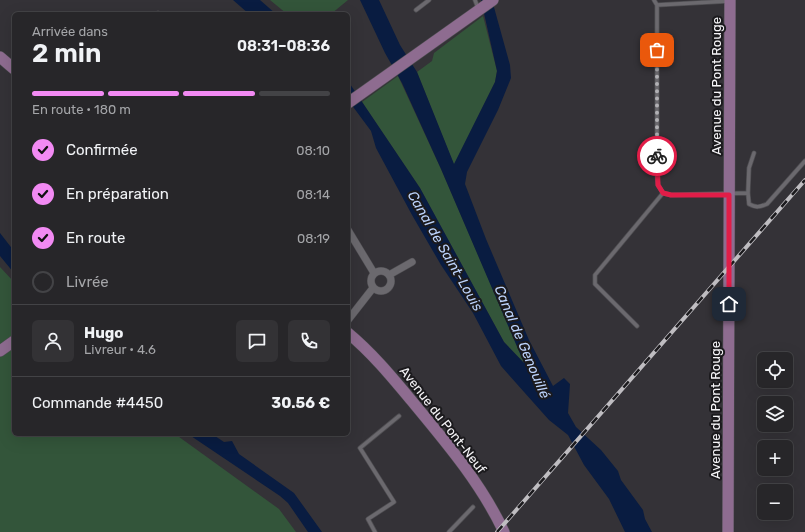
<!DOCTYPE html>
<html lang="fr">
<head>
<meta charset="utf-8">
<style>
	:root { --surface:#272629; --page:#333235; --text:#f1f3f6; --muted:#a4a5a8; --line:#434346; --accent:#f28af3 }
	body { margin:0; font-family:Rubik,sans-serif; background:var(--page); color:var(--text); height:100vh; display:flex; flex-direction:column; font-size:15px; white-space:nowrap }
	* { box-sizing:border-box; margin:0 }
	p { font-size:13px; color:var(--muted) }
	.icon { flex:none; width:22px; height:22px; fill:none; stroke:currentColor; stroke-width:2; stroke-linecap:round; stroke-linejoin:round }
	.map { position:relative; flex:1; overflow:hidden }
	.sheet { position:absolute; left:12px; top:12px; width:338px; height:424px; display:flex; flex-direction:column; background:var(--surface); border-radius:6px; box-shadow:0 4px 16px #0002,0 0 0 1px var(--line) }
	.sheet>* { flex:none }
	.controls { position:absolute; left:757px; top:352px; display:grid; gap:8px }
	.controls a { display:grid; place-items:center; width:36px; height:36px; border-radius:6px; background:var(--surface); box-shadow:0 4px 16px #0002,0 0 0 1px var(--line); font-size:20px }
	.pin { position:absolute; display:grid; place-items:center; width:34px; height:34px; color:#fff; margin:-17px; border-radius:8px; box-shadow:0 2px 6px #0006 }
	.courier { position:absolute; display:grid; place-items:center; width:40px; height:40px; margin:-20px; border:3px solid #e11d48; border-radius:50%; background:#fff; color:#222; box-shadow:0 1px 5px #0007 }
	.summary em { font-style:normal; font-weight:600 }
	.summary div { display:flex; flex-direction:column-reverse }
	.summary { display:flex; align-items:center; justify-content:space-between; height:68px; padding:0 20px }
	h1 { font-size:26px; font-weight:600; line-height:30px }
	.bar { display:grid; grid-template-columns:repeat(4,1fr); gap:6px 4px; align-content:center; height:48px; padding:0 20px }
	.bar i { height:5px; border-radius:3px; background:var(--line) }
	.bar .on { background:var(--accent) }
	.bar p { grid-column:span 4 }
	.line { display:flex; align-items:center; gap:10px; padding:0 20px; border-top:1px solid var(--line) }
	.line div { flex:1 }
	.round { display:grid; place-items:center; flex:none; width:42px; height:42px; border-radius:6px; background:var(--page) }
	ol { padding:0 20px; list-style:none }
	li { display:flex; align-items:center; gap:12px; height:44px }
	li p { margin-inline-start:auto }
	li .icon { padding:4px; border-radius:50%; background:var(--accent); color:#111; stroke-width:4 }
	li:last-child { color:var(--muted) }
	li i { width:22px; height:22px; border:2px solid var(--line); border-radius:50% }
	.map>svg:first-child { display:block }
	.green { fill:#33553a }
	.water { fill:#091c41 }
	.lines { fill:none; stroke-linecap:round; stroke-linejoin:round }
	.service-casing { stroke:#4f4e52; stroke-width:5 }
	.minor-casing { stroke:#4f4e52; stroke-width:8 }
	.primary-casing { stroke:#4f4e52; stroke-width:12 }
	.service { stroke:#6b696e; stroke-width:3.5 }
	.minor { stroke:#6b696e; stroke-width:7 }
	.primary { stroke:#8e6c90; stroke-width:11 }
	.rail-casing { stroke:#bfbdc1; stroke-width:4 }
	.rail { stroke:#1b1a1d; stroke-width:2.5; stroke-dasharray:8; stroke-linecap:butt }
	.done { stroke:#b1b0b4; stroke-width:4; stroke-dasharray:0 7.2 }
	.route { stroke:#e11d48; stroke-width:5 }
	.labels { text-anchor:middle; dominant-baseline:central; stroke-width:4; stroke-linejoin:round; paint-order:stroke }
	.street-label { font-size:13px; fill:#f5f4f7; stroke:#1b1a1d }
	.water-label { font-size:14px; font-style:italic; fill:#bcd3fc; stroke:#1b1a1d }
</style>
</head>
<body>
<div class="map">
<svg width="805" height="532" viewBox="0 0 805 532">
	<rect width="100%" height="100%" fill="#343237"/>
	<path class="green" d="M270,0H348L331,14H287Z
		M483,16L497,71L495,82L454,165L417,72L432,61L434,53Z
		M398,76L441,169L525,364L504,342L420,188L362,102Z
		M0,267L14,282V434H175L279,509L296,532H0Z"/>
	<path class="water" d="M233,0H260L276,14H249Z
		M360,0H379L400,45L417,72L454,164L495,82L497,71L481,0H492L510,65L511,78L498,110L467,172L465,184L486,239L529,340L553,386L564,378L570,384L568,413L576,427L601,450L618,471L621,480L643,510L645,519L652,532H625L609,499L584,465L568,435L549,420L501,366L473,313L441,265L412,215L376,148L371,131L348,100V81L420,188L504,342L524,363L441,169L402,83L385,53Z
		M0,233L14,251V273L0,256Z
		M188,434H212L224,442L232,441L239,454L294,493L322,532H308L288,503L280,496Z"/>
	<g class="lines">
		<defs>
			<path id="service" d="M475,0L478,8
				M654,0L657,5V175L658,185L663,193L671,195L748,193L749,168L754,153
				M657,5L729,1
				M416,10L429,0
				M158,14V13
				M748,193L749,204C756,208 760,207 767,204L805,161
				M637,326L595,284V275L663,193
				M375,532L368,519L394,502L360,448L399,416
				M449,532L473,507"/>
			<path id="minor" d="M348,230L374,273
				M371 281a10 10 0 1 1 20 0a10 10 0 1 1-20 0Z
				M389,275L412,262
				M348,320L373,288"/>
			<path id="primary" d="M0,57L14,69
				M348,103L493,0
				M348,333C372,353 391,376 411,400C445,441 481,483 504,532
				M0,351L14,341
				M728,532L730,0"/>
		</defs>
		<use href="#service" class="service-casing"/>
		<use href="#minor" class="minor-casing"/>
		<use href="#primary" class="primary-casing"/>
		<use href="#service" class="service"/>
		<use href="#minor" class="minor"/>
		<use href="#primary" class="primary"/>
		<defs>
			<path id="rail" d="M497,532L805,180"/>
		</defs>
		<use href="#rail" class="rail-casing"/>
		<use href="#rail" class="rail"/>
	</g>
	<g class="lines">
		<path class="done" d="M657,156V50"/>
		<path class="route" d="M657,156L658,185L663,193L671,195H729V304"/>
	</g>
	<g class="labels">
		<g class="street-label">
			<text transform="translate(716 86) rotate(-90)">Avenue du Pont Rouge</text>
			<text transform="translate(715 410) rotate(-90)">Avenue du Pont Rouge</text>
			<text transform="translate(443 420) rotate(52)">Avenue du Pont-Neuf</text>
		</g>
		<g class="water-label">
			<text transform="translate(445 251) rotate(60)">Canal de Saint-Louis</text>
			<text transform="translate(522 342) rotate(67)">Canal de Genouillé</text>
		</g>
	</g>
</svg>
<div class="controls">
<a><svg class="icon" aria-label="locate" viewBox="0 0 24 24"><circle cx="12" cy="12" r="6"/><path d="M12 2v4M12 18v4M2 12h4M18 12h4"/></svg></a>
<a><svg class="icon" aria-label="layers" viewBox="0 0 24 24"><path d="M12 4l9 5-9 5-9-5zM3 14l9 5 9-5"/></svg></a>
<a>+</a>
<a>−</a>
</div>
<div class="pin" style="left:657px;top:50px;background:#ea580c"><svg class="icon" aria-label="bag" viewBox="0 0 24 24"><path d="M5 8h14l-1 12H6zM9 8a3 3 0 0 1 6 0"/></svg></div>
<div class="pin" style="left:729px;top:304px;background:#1f2937"><svg class="icon" aria-label="home" viewBox="0 0 24 24"><path d="M3 11l9-7 9 7M6 9v11h12V9"/></svg></div>
<div class="courier" style="left:657px;top:156px"><svg class="icon" aria-label="bike" viewBox="0 0 24 24"><circle cx="6" cy="16" r="4"/><circle cx="18" cy="16" r="4"/><path d="M6 16l4-8h5l3 8M10 8l3 8H6M13 5h3"/></svg></div>
<section class="sheet">
<div class="summary"><div><h1>2 min</h1><p>Arrivée dans</p></div><em>08:31–08:36</em></div>
<div class="bar"><i class="on"></i><i class="on"></i><i class="on"></i><i></i><p>En route · 180 m</p></div>
<ol>
<li><svg class="icon" aria-label="check" viewBox="0 0 24 24"><path d="M5 12l5 5 9-10"/></svg>Confirmée<p>08:10</p></li>
<li><svg class="icon" aria-label="check" viewBox="0 0 24 24"><path d="M5 12l5 5 9-10"/></svg>En préparation<p>08:14</p></li>
<li><svg class="icon" aria-label="check" viewBox="0 0 24 24"><path d="M5 12l5 5 9-10"/></svg>En route<p>08:19</p></li>
<li><i></i>Livrée</li>
</ol>
<div class="line" style="height:72px"><a class="round"><svg class="icon" aria-label="person" viewBox="0 0 24 24"><circle cx="12" cy="8" r="4"/><path d="M4 21q1-7 8-7t8 7"/></svg></a><div><b>Hugo</b><p>Livreur · 4.6</p></div><a class="round"><svg class="icon" aria-label="chat" viewBox="0 0 24 24"><path d="M4 5h16v11H9l-5 4z"/></svg></a><a class="round"><svg class="icon" aria-label="phone" viewBox="0 0 24 24"><path d="M5 4h4l2 5-3 2q2 4 5 5l2-3 5 2v4C11 20 4 13 5 4z"/></svg></a></div>
<div class="line" style="height:52px"><div>Commande #4450</div><b>30.56 €</b></div>
</section>
</div>
</body>
</html>
